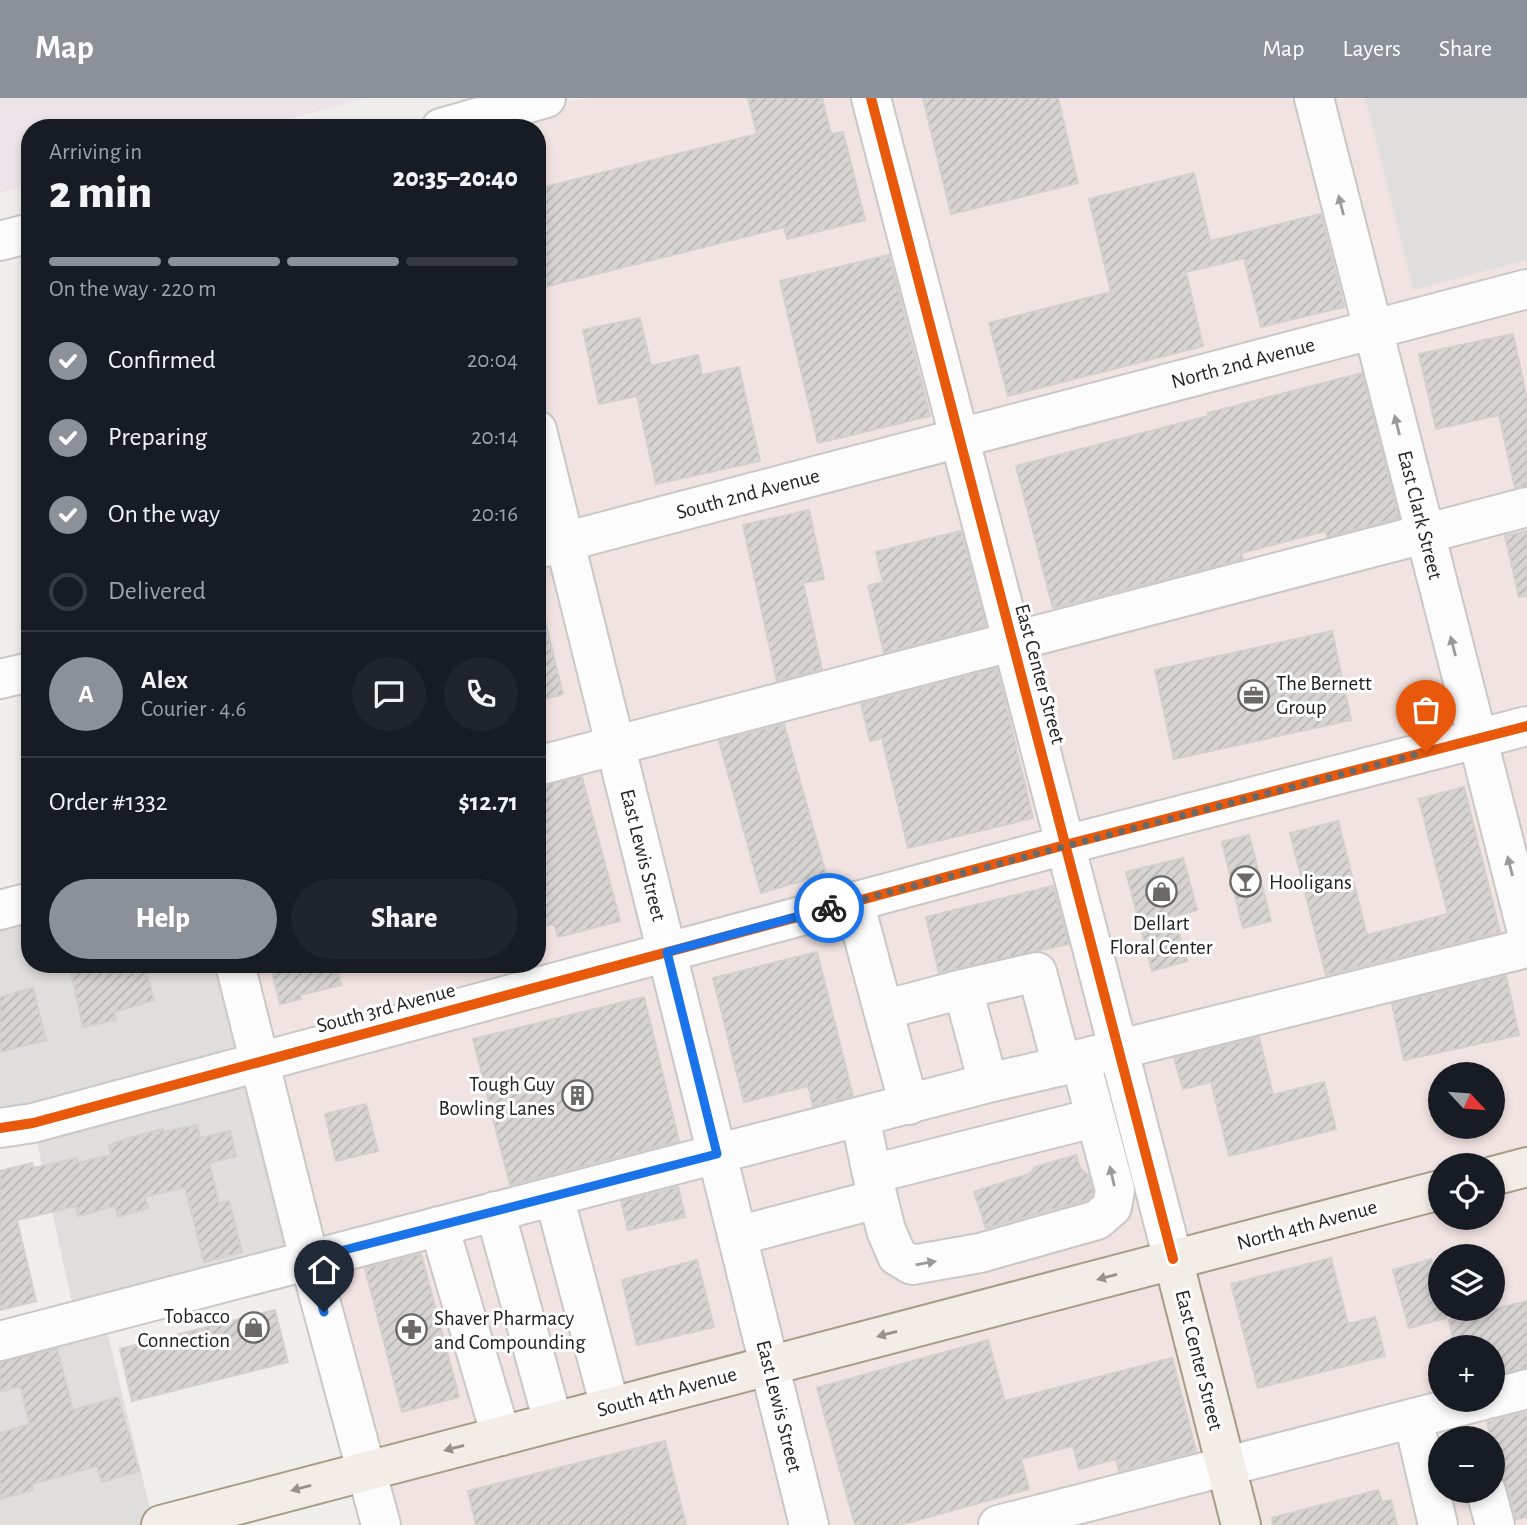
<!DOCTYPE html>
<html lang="en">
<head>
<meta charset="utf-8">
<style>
	:root { --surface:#171b24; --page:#20242c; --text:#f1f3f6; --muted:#9ea1a6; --line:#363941; --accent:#8c9099 }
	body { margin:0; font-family:"Alegreya Sans",sans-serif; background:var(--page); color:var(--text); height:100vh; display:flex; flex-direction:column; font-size:26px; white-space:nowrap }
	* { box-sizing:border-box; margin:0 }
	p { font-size:23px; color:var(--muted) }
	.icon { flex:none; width:38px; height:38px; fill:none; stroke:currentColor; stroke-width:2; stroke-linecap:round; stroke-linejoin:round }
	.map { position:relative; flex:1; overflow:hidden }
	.sheet { position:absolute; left:21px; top:21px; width:525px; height:854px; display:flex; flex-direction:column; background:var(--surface); border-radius:28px; box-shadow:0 4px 10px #0003 }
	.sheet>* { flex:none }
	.needle { width:46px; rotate:116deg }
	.controls { position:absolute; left:1428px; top:964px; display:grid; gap:14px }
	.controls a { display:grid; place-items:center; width:77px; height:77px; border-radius:50%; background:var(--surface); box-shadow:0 4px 10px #0003; font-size:35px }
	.pin { position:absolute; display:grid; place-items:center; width:60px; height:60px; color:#fff; margin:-72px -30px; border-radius:50% 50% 50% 0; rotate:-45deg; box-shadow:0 0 7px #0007 }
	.pin .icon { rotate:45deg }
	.courier { position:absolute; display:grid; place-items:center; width:70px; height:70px; margin:-35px; border:5px solid #1a73e8; border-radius:50%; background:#fff; color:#222; box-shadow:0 2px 9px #0007 }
	.headline em { font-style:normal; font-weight:800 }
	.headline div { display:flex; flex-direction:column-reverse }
	.headline { display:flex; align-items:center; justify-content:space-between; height:119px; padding:0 28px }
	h1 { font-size:46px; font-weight:800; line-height:52px }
	.bar { display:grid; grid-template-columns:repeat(4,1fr); gap:10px 7px; align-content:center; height:84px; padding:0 28px }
	.bar i { height:9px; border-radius:5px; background:var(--line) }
	.bar .selected { background:var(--accent) }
	.bar p { grid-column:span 4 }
	.line { display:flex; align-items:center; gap:18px; padding:0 28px; border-top:2px solid var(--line) }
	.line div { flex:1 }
	.round { display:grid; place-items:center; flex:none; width:74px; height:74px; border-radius:37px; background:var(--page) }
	ol { padding:0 28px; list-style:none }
	li { display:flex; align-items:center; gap:21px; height:77px }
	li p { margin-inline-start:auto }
	li .icon { padding:7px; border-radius:50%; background:var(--accent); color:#fff; stroke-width:4 }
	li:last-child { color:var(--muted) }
	li i { width:38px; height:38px; border:4px solid var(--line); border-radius:50% }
	.primary-button { display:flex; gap:14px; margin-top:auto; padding:14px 28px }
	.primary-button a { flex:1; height:80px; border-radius:42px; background:var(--accent); color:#fff; font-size:28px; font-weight:800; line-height:80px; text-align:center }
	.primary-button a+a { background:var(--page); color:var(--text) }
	header { display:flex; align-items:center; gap:42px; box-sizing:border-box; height:98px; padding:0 35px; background:var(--accent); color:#fff }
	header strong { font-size:33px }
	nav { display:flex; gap:38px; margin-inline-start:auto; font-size:24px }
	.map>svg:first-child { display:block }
	.residential { fill:#dfdedc }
	.commercial { fill:#f1e3e1; fill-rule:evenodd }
	.railway { fill:#ede4e9 }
	.parking { fill:#e0dfde }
	.building { fill:url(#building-hatch); stroke:#d3d0cc; stroke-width:2 }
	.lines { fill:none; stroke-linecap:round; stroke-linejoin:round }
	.minor-casing { stroke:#c9c8c7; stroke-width:42 }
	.major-casing { stroke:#a79c86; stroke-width:42 }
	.minor { stroke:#fdfcfc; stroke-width:38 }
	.major { stroke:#f3ede7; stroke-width:38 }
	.cycleway-casing { stroke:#fff; stroke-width:15 }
	.cycleway { stroke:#e8590c; stroke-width:10 }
	.oneway { fill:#9a9a9a }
	.oneway2 { fill:#95928e }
	.done { stroke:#6a6968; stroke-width:7; stroke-dasharray:0 12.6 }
	.route { stroke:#1a73e8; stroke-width:9 }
	.labels { text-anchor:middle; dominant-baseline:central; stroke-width:6; stroke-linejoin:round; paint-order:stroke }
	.street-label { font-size:21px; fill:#222; stroke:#fff }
	.poi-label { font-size:21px; fill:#222; stroke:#fff; text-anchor:start }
</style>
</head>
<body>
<header>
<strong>Map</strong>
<nav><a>Map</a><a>Layers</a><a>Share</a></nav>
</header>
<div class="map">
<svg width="1527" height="1427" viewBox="0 0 1527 1427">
	<defs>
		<pattern id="building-hatch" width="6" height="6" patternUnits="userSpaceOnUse" patternTransform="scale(1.75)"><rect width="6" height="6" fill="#d7d4d2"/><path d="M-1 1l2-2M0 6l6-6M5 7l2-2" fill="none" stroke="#b8b6b4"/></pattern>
	</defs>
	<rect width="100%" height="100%" fill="#f0eeeb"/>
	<path class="residential" d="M30,804V866H235L309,1161L103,1217L154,1427H0V1243L76,1223L33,1026L0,1030V812Z"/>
	<path class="commercial" d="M588,0H1527V1427H381L236,866H537V30H441ZM1440,976H1493V1029H1440ZM1440,1068H1493V1120H1440ZM1440,1158H1493V1211H1440ZM1440,1250H1493V1302H1440ZM1440,1340H1493V1393H1440Z"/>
	<path class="railway" d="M0,0H369L254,30H30V87L0,95Z"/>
	<path class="parking" d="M1365,0H1527V162L1413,192Z"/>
	<path class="building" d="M748,0H822L831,36L843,34L865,122L787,141L784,129L544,189L540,174H537V91L757,36Z
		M923,0H1058L1078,85L951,116Z
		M1194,75L1210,143L1321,116L1344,209L1261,229L1244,160L1186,174L1203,248L1008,298L989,225L1111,194L1089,101Z
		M889,157L930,318L818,345L780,183Z
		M640,220L651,268L698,257L702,277L739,269L760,363L656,386L637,298L599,306L583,232Z
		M1513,236L1527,302V388L1515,390L1499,317L1436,331L1419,256Z
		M1362,275L1399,420L1327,439L1326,433L1241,455L1243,461L1053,510L1016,368L1208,318V315Z
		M809,412L824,481L803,485L822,571L777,583L743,427Z
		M961,433L986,528L884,555L868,488L883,484L876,454Z
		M1527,433V498L1519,499L1505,438Z
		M545,522L563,596L537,603V523Z
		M1332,533L1351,622L1174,661L1155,572Z
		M997,570L1033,720L908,750L882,640L870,643L861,606Z
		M784,626L826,776L761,795L719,643Z
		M582,679L620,823L558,839L554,826L537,830V689Z
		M1464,689L1500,834L1326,877L1290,735L1338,723L1367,837L1448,816L1419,701Z
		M1249,737L1271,823L1243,830L1222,744Z
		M1183,760L1197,812L1174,818L1187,863L1152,873L1126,774Z
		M1053,788L1069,846L939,875L926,819Z
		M817,854L853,998L813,1008L808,988L744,1004L713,880Z
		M69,866H144L154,902L114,914L116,922L83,929Z
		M270,866H336L341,887L300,897L301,901L280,906Z
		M1506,878L1519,937L1404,962L1392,906Z
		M33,890L46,942L0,954V899Z
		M644,899L679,1043L510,1087L473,941Z
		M1259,939L1273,997L1324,984L1336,1031L1229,1058L1211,984L1183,991L1174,960Z
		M366,1006L378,1053L336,1063L325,1016Z
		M197,1027L200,1040L230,1033L236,1058L209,1065L219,1105L229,1103L242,1154L204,1164L185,1089L145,1099L148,1110L118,1119L115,1108L78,1118L76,1108L17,1122L36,1203L0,1212V1073L32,1065L33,1070L77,1060L78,1065L111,1057L109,1047L136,1038L163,1031L164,1034Z
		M1076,1057L1080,1070L1088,1077L1093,1093L1092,1098L1086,1102L986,1130L974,1094L1031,1075L1035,1069Z
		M678,1089L685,1119L628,1132L621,1103Z
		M421,1156L459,1299L402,1314L365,1170Z
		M1331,1160L1348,1226L1375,1219L1385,1258L1258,1290L1231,1186Z
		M1431,1161L1440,1196V1211H1444L1446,1220L1409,1230L1393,1172Z
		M697,1162L714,1229L637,1247L622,1182Z
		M1527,1203V1270L1493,1277V1250H1455L1449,1222Z
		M275,1212L288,1264L132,1303L120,1251Z
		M988,1242L1005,1303L1172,1260L1196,1353L1119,1373L1116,1361L1079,1371L1073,1348L1021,1361L1029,1391L900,1427H855L817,1290Z
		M57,1251L73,1312L118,1299L139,1373L102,1384L97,1368L32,1386L33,1392L0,1401V1335L30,1326L20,1288L0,1294V1264Z
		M1527,1314V1419L1516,1421L1507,1387L1499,1376L1493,1340H1491L1487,1324Z
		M665,1343L686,1427H476L468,1393Z
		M1378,1392L1382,1404L1391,1402L1397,1427H1273L1272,1420Z"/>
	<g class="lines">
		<defs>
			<path id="minor" d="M871,0L1173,1161
				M1314,0L1527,834
				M441,30L546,0
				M0,143L30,135
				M537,332L809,1427
				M537,451L1527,191
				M0,581L30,574
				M537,668L1527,409
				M854,803L883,912L963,891
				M0,812L30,804
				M235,866L309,1161L381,1427
				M883,912L909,1007
				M988,985L963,891L1037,874L1062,968
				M860,1019L872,1076L1094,1020
				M0,1030L33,1025L1065,747L1527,628
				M872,1076L886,1132L897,1158L912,1167L980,1155L1097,1122L1112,1109L1115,1092L1080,961
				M554,1098L610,1309
				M495,1113L553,1324
				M439,1128L501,1338
				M737,1138L877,1101
				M0,1243L988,985L1062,968L1080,961L1527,850
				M1493,1300L1527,1291
				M1413,1320L1438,1427
				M1486,1393L1495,1427
				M998,1427L1484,1302"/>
			<path id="major" d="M1493,1078L1527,1069
				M1173,1161L1241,1427
				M161,1427L1440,1092"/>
		</defs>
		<use href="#minor" class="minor-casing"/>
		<use href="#major" class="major-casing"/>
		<use href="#minor" class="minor"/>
		<use href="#major" class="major"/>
		<defs>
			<path id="cycleway" d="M871,0L1173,1161
				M0,1030L33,1025L1065,747L1527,628"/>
		</defs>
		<use href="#cycleway" class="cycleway-casing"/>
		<use href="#cycleway" class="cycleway"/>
	</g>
	<defs><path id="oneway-solid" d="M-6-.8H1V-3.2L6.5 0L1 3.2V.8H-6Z" transform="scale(1.75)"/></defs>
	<g class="oneway">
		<use href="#oneway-solid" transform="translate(1341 107) rotate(-104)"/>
		<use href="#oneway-solid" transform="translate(1397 327) rotate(-104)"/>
		<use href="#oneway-solid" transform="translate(1453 548) rotate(-104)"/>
		<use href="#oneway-solid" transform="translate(1510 768) rotate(-104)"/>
		<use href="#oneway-solid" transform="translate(1112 1078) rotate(-103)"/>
		<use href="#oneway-solid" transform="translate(926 1165) rotate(-10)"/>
	</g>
	<g class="oneway2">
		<use href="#oneway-solid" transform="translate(1107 1179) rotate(165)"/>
		<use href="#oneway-solid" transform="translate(887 1236) rotate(165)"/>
		<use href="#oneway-solid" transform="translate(454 1350) rotate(165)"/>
		<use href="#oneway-solid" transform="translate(301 1390) rotate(165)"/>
	</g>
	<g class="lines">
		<path class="done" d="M829,810L1426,654"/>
		<path class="route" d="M324,1214L309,1161L717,1056L667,854L829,810"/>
	</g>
	<defs>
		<symbol id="office-ring" viewBox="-11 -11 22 22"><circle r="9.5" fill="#fff" stroke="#6a6968" stroke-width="1.5"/><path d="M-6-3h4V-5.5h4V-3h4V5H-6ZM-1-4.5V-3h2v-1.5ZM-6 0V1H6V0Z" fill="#6a6968"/></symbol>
		<symbol id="bar-ring" viewBox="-11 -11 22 22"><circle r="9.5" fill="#fff" stroke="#6a6968" stroke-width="1.5"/><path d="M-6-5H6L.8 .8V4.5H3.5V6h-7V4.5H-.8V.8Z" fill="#6a6968"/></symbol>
		<symbol id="shop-ring" viewBox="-11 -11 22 22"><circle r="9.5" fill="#fff" stroke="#6a6968" stroke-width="1.5"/><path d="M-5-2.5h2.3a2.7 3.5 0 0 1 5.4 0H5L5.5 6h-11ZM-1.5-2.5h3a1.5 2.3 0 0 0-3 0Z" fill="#6a6968"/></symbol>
		<symbol id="building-ring" viewBox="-11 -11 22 22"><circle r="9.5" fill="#fff" stroke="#6a6968" stroke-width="1.5"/><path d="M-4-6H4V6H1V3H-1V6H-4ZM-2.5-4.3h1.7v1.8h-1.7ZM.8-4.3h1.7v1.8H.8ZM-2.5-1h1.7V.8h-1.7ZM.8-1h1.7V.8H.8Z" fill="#6a6968"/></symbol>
		<symbol id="pharmacy-ring" viewBox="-11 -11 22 22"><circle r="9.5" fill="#fff" stroke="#6a6968" stroke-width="1.5"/><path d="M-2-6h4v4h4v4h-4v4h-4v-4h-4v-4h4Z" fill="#6a6968"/></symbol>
	</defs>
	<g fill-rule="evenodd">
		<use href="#office-ring" x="1236" y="580" width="35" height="35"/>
		<use href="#bar-ring" x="1228" y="766" width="35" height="35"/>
		<use href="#shop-ring" x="1144" y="776" width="35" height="35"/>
		<use href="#building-ring" x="560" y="980" width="35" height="35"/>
		<use href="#shop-ring" x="236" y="1212" width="35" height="35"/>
		<use href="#pharmacy-ring" x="394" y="1214" width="35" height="35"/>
	</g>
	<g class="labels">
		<g class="street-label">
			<text transform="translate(1243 265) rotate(-15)">North 2nd Avenue</text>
			<text transform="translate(748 396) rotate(-15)">South 2nd Avenue</text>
			<text transform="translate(1420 417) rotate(76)">East Clark Street</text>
			<text transform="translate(1040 576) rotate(75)">East Center Street</text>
			<text transform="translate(643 757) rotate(76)">East Lewis Street</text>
			<text transform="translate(386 910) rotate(-15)">South 3rd Avenue</text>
			<text transform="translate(1307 1127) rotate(-15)">North 4th Avenue</text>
			<text transform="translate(1199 1262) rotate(76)">East Center Street</text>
			<text transform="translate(667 1294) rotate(-15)">South 4th Avenue</text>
			<text transform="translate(779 1308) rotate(76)">East Lewis Street</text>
		</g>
		<g class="poi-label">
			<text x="1276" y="585">The Bernett<tspan x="1276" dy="24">Group</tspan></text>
			<text x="1269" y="784">Hooligans</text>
			<text x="1161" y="825" text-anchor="middle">Dellart<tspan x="1161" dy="24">Floral Center</tspan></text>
			<text x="555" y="986" text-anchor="end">Tough Guy<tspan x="555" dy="24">Bowling Lanes</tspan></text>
			<text x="230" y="1218" text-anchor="end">Tobacco<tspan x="230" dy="24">Connection</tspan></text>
			<text x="434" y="1220">Shaver Pharmacy<tspan x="434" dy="24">and Compounding</tspan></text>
		</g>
	</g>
</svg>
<div class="controls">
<a><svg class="needle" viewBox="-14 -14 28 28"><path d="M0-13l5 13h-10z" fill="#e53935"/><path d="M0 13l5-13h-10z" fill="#9ea1a6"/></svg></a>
<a><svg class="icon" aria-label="locate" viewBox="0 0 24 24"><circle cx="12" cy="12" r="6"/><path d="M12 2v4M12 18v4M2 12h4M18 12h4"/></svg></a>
<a><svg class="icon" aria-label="layers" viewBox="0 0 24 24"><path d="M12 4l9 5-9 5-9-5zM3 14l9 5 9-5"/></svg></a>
<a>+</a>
<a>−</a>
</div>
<div class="pin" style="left:1426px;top:654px;background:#ea580c"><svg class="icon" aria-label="bag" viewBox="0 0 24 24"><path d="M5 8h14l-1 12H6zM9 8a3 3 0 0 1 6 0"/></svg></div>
<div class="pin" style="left:324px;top:1214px;background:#1f2937"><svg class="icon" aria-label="home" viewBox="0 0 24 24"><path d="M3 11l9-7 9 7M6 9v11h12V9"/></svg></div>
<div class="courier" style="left:829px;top:810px"><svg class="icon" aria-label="bike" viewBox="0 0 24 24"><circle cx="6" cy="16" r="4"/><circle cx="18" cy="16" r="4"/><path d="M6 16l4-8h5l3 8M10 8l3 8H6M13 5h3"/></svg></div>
<section class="sheet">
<div class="headline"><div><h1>2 min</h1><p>Arriving in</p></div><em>20:35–20:40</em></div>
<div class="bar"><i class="selected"></i><i class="selected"></i><i class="selected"></i><i></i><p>On the way · 220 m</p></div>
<ol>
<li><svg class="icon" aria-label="check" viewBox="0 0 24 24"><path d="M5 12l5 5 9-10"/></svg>Confirmed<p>20:04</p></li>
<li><svg class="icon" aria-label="check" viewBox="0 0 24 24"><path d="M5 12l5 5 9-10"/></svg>Preparing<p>20:14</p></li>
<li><svg class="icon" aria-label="check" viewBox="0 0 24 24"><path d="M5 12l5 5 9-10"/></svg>On the way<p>20:16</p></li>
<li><i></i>Delivered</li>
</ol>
<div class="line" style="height:126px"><b class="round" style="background:var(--accent);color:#fff">A</b><div><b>Alex</b><p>Courier · 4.6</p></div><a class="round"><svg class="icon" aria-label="chat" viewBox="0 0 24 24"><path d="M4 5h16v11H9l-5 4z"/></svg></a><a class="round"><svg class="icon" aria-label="phone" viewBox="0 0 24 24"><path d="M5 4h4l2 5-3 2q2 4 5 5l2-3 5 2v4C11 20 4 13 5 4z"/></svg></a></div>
<div class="line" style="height:91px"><div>Order #1332</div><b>$12.71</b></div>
<div class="primary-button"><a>Help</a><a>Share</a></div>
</section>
</div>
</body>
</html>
